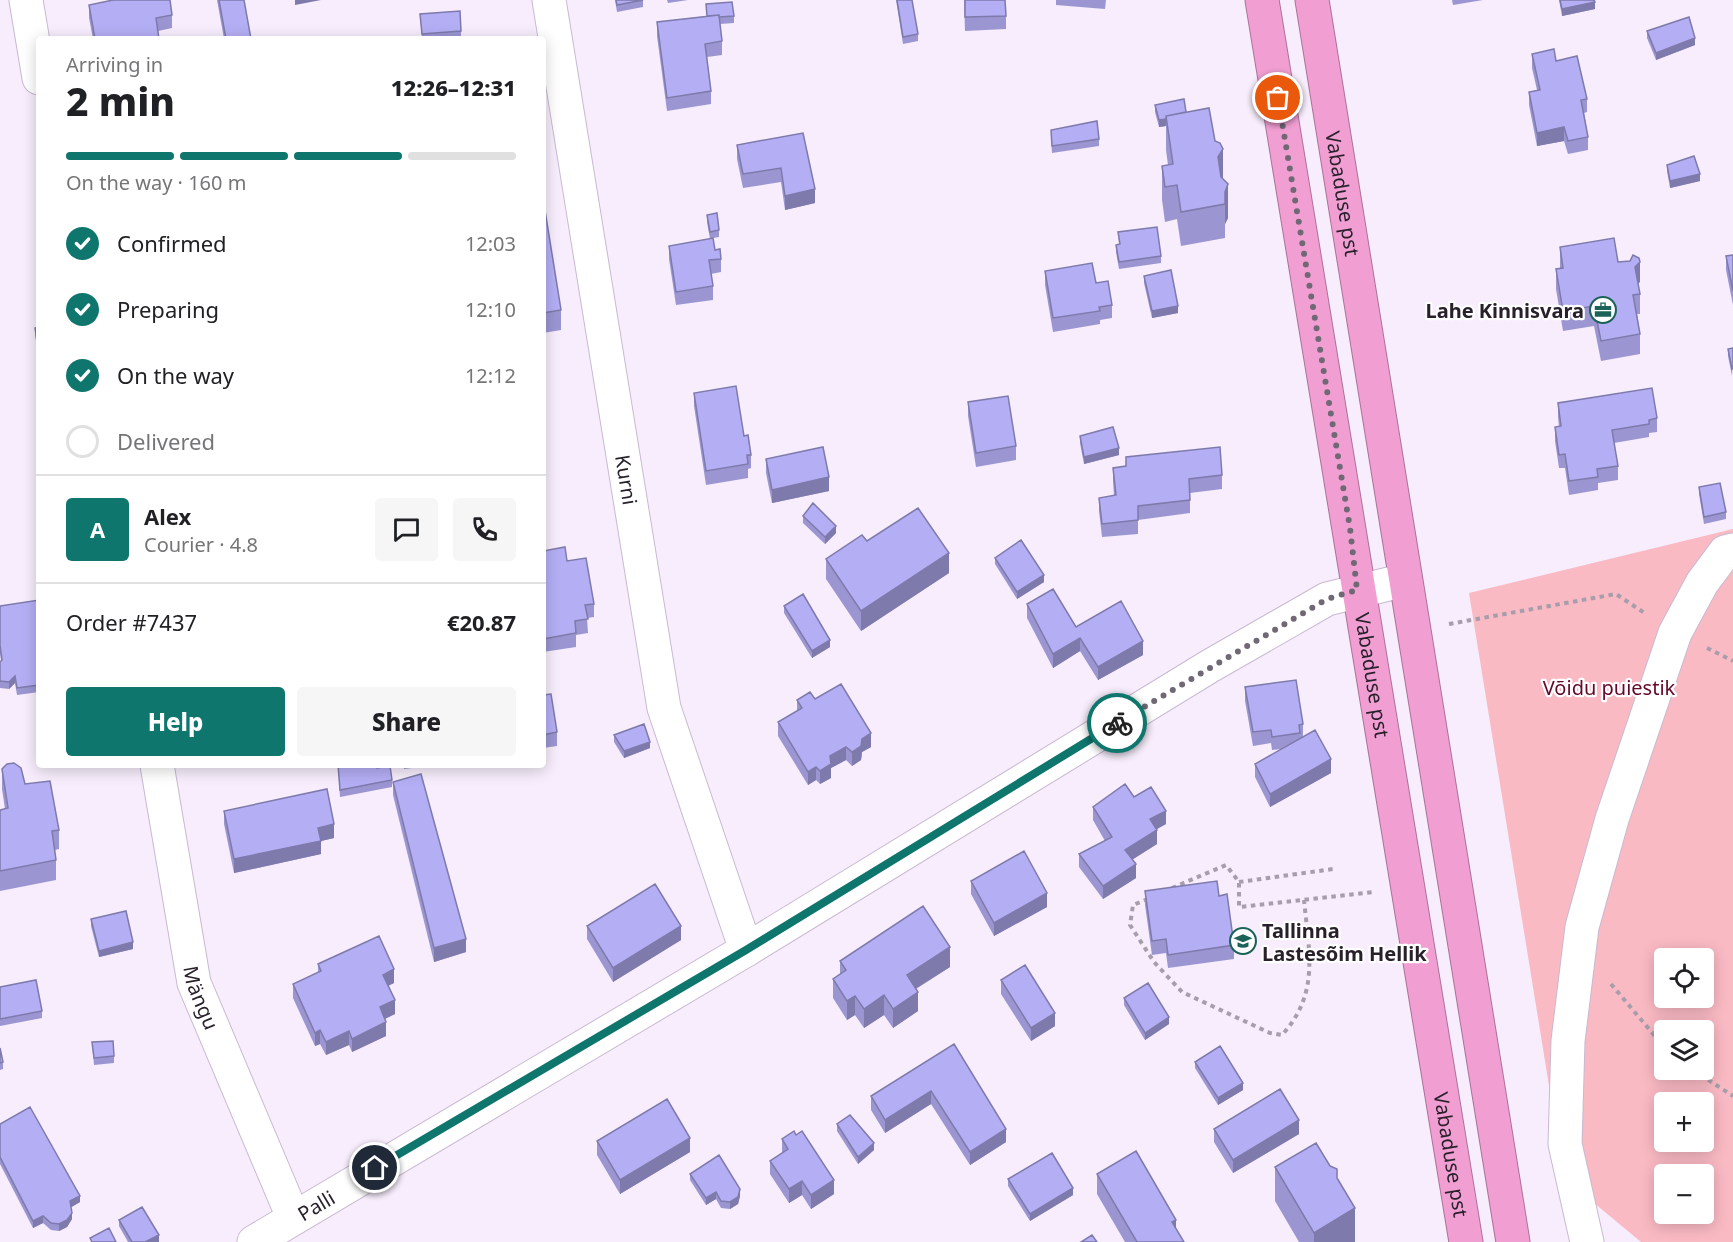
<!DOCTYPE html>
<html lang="en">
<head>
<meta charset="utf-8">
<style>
	:root { --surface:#fff; --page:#f6f6f6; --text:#202124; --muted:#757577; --line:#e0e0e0; --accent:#0f766e }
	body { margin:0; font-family:"Noto Sans",sans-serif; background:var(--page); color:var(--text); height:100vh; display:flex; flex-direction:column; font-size:22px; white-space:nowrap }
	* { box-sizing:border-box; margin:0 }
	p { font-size:20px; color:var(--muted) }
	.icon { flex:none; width:33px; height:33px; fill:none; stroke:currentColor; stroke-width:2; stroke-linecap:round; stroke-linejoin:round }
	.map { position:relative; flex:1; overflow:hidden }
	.sheet { position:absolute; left:36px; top:36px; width:510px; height:732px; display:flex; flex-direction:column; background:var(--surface); border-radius:6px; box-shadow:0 3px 15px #0003 }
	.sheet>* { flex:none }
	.controls { position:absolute; left:1654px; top:948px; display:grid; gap:12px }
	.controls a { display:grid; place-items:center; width:60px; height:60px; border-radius:6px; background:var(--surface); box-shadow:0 3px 15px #0003; font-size:30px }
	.pin { position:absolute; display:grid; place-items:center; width:51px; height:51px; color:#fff; margin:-26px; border:3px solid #fff; border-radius:50%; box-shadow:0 2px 6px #0007 }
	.courier { position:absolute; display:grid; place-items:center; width:60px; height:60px; margin:-30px; border:4px solid #0f766e; border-radius:50%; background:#fff; color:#222; box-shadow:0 2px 8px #0007 }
	.headline em { font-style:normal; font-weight:800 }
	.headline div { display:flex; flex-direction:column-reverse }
	.headline { display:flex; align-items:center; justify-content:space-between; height:102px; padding:0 30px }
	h1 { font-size:39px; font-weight:800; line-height:45px }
	.bar { display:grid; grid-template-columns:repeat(4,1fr); gap:9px 6px; align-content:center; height:72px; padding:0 30px }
	.bar i { height:8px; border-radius:4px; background:var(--line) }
	.bar .on { background:var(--accent) }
	.bar p { grid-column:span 4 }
	.line { display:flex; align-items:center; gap:15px; padding:0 30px; border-top:2px solid var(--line) }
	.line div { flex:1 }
	.round { display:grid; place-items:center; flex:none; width:63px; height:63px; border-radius:6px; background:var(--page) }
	ol { padding:0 30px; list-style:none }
	li { display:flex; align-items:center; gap:18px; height:66px }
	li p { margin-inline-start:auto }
	li .icon { padding:6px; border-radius:50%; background:var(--accent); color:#fff; stroke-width:4 }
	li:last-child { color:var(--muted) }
	li i { width:33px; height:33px; border:3px solid var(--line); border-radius:50% }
	.primary-button { display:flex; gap:12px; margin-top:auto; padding:12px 30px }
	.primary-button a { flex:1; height:69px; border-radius:6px; background:var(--accent); color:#fff; font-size:24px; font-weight:800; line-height:69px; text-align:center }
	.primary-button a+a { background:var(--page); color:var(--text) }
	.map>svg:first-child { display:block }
	.green { fill:#fabac4; fill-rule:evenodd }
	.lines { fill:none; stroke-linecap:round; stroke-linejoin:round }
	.minor-casing { stroke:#c9b9d1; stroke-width:35 }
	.highway-casing { stroke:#ab7298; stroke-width:35 }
	.path { stroke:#a79eab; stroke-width:4; stroke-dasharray:4.5 4.5; stroke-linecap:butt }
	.minor { stroke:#fff; stroke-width:33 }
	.highway { stroke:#f19ed3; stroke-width:33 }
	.wall { fill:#9b96d2 }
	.shaded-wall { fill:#7e7aab }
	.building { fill:#b4aef4; stroke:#7e7aab; stroke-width:1.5 }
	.done { stroke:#706874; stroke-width:6; stroke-dasharray:0 10.8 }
	.route { stroke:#0f766e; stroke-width:8 }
	.labels { text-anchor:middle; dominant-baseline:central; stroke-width:4.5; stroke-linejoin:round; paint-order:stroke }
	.street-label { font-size:20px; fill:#28212b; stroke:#fefefe }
	.poi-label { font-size:20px; font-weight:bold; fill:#28212b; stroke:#fefefe; text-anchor:end }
	.park-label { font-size:20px; fill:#630828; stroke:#fefefe }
</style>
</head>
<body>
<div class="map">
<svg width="1733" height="1242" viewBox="0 0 1733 1242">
	<rect width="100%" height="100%" fill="#f7edfc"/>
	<path class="green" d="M1733,529V1242H1641L1564,1178L1469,593ZM1665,958H1704V998H1665ZM1665,1030H1704V1070H1665ZM1665,1102H1704V1142H1665ZM1665,1174H1704V1214H1665Z"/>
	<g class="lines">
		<defs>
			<g id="minor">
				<path d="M26,0L39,78"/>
				<path id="s1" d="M549,0L664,708L746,950"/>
				<path id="s2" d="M157,765L194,983L293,1217"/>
				<path id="s3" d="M254,1242L746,950L1210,666L1327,599L1405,580"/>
				<path d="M1587,1242L1565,1144L1568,1041L1582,927L1612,819L1675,633L1702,583L1725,552L1733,550"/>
			</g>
			<g id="highway">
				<path id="s4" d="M1262,0L1466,1242"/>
				<path id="s5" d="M1312,0L1513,1242"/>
			</g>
		</defs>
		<use href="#minor" class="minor-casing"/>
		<use href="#highway" class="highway-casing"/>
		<path class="path" d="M1449,624L1616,594L1646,614
			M1707,648L1733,661
			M1239,882L1333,869
			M1172,888L1226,865L1239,882V907L1374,892
			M1148,899L1133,905L1130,925L1154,962L1182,992L1270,1033L1282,1035C1320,993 1309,952 1304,900
			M1611,984L1665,1048
			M1693,1070L1733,1096"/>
		<use href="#minor" class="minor"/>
		<use href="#highway" class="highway"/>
	</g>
	<path class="wall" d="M217,0H244L251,39H224Z
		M615,0H643V7L617,12Z
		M667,0H688L668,3Z
		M896,0H912L918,34V41L903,44Z
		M964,0L1006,16V29L965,31Z
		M1056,0H1106L1105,9L1056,5Z
		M1452,0H1483L1453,5Z
		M1559,0H1594L1595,9L1562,16Z
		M706,4L734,16V23L720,24L722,41V55L707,57L711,91V104L667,111L657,36V22L707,16Z
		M89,5L172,15V28L158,31L159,39H93L89,18Z
		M420,14L461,31V37L444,39H422Z
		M1647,31L1695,45L1656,60L1647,38Z
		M1532,54L1556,61L1587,99V112L1584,113L1588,137V150L1568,154L1564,141L1537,146L1529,105V92L1537,90L1532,68Z
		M1155,105L1186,112L1215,141L1223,179L1228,218L1225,224V238L1181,246L1177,219L1165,222L1162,200V166L1168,165L1166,150V126L1159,127L1155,112Z
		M803,133L815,203L785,210L781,182L743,188L737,159V145Z
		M1051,137L1099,139V146L1052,153Z
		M1667,165L1700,181L1670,188L1667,171Z
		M543,204L561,310V330L543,333Z
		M707,215L719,230V237L713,238L715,250L721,259V272L711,274L713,286V300L676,305L669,259V246L710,239L707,222Z
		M1118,232L1161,256V263L1119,269L1116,252V245L1119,244Z
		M1560,247L1618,262L1640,282L1638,283L1640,294V314H1637L1640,334V354L1601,361L1594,326L1563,331L1556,289V269L1560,268Z
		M1733,255V305L1726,270V256Z
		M1045,271L1096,283L1112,305V318L1100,320V324L1053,332L1045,285Z
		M1144,276L1178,313L1152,318L1144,283Z
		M39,327V360L35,335V328Z
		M1733,348L1732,376L1728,356V349Z
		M694,393L744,436L751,455V468L748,469V478L706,485L694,406Z
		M968,402L1016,446V460L976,467L968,416Z
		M1558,403L1657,418V432L1649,433V437L1614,443L1618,466V480L1598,483V490L1569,495L1565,468H1559L1555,441V427H1559L1558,417Z
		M1080,436L1119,455L1084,464L1080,443Z
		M766,459L829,491L772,503L766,473Z
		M1113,468L1222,475V489L1190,493V513L1138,520V534L1102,537L1099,511V498L1114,496L1113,481Z
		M1699,487L1726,512V519L1704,524L1699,494Z
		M803,516L836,533L825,544L803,523Z
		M867,541L949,573L861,631L826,579V559Z
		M543,551L594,604V617L587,618L588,633L576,635V647L543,652Z
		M995,558L1044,582L1017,599L995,564Z
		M39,600V692L17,695L15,683L9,689L0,688V662L1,661L0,652V606Z
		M1027,604L1076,627L1143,655L1098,680L1080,651L1053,668L1027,618Z
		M784,606L830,647L812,658L784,613Z
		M1245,687L1303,724V737L1331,773L1270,807L1255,777V764L1282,749L1272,750L1271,743L1253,746L1245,701Z
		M543,695L557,732V746L543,748Z
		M815,699L871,747L862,752L861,760L852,766L846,760L831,768V778L820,784L816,780L808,785L778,736V722L797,711V700Z
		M614,735L650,748L624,758L614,742Z
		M338,765L392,780V787L340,797Z
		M403,765H420V767L404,769Z
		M2,769L25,784L59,830V849L55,850L56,860V880L0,891V810L5,809L2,789Z
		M393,782L466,952L434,962L393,795Z
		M1134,797L1166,824L1156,829L1157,844L1132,860L1136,878L1103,899L1079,867V854L1105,841L1093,820V807Z
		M224,811L334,838L321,841V854L234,873L224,824Z
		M971,881L1047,907L994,936L971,894Z
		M1145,891L1219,896L1234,945V959L1168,968L1166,953L1152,955L1145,905Z
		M91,919L133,949L99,957L91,926Z
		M587,926L681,940L613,982L587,939Z
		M840,961L950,967L916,989L918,1011L893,1028L884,1015L864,1028L855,1015L847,1020L833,998V979L840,974Z
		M318,964L394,983L388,986L395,1014L385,1019L386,1036L352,1052L349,1045L326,1055L320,1044L315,1046L293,998V984L318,972Z
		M1001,980L1055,1026L1031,1041L1001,994Z
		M0,987L42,1011V1018L0,1026Z
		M1124,998L1169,1024L1145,1040L1124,1005Z
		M92,1042L114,1056V1063L94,1065Z
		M954,1044L1006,1142L970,1165L931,1104L885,1133L871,1110V1096Z
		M0,1048L3,1062V1069L0,1070Z
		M1195,1062L1243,1090L1218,1105L1195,1068Z
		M0,1124L80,1202L71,1207L72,1219L67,1227L59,1231L51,1230L43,1223L33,1228L0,1164Z
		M837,1124L874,1150L858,1164L837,1131Z
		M1214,1129L1299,1134L1233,1173L1214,1142Z
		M782,1139L834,1194L811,1209L802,1195L789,1203L770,1174V1161L782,1153Z
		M597,1141L690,1152L620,1194L597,1155Z
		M1275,1167L1337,1178L1355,1242H1299L1275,1201Z
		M690,1174L740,1196L738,1204L730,1209L721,1208L716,1199L706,1205L690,1180Z
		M1097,1174L1176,1229L1184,1242H1125L1097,1194Z
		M1008,1179L1073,1195L1030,1221L1008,1186Z
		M119,1220L159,1242H128L119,1226Z"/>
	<path class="shaded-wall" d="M295,0H321L295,5Z
		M1595,2V9L1562,16V9Z
		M1695,38V45L1656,60V53Z
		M1166,119V126L1159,127V120Z
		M1564,127V141L1537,146V133Z
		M1223,149V183L1218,191V157Z
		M1700,174V181L1670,188V181Z
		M1228,184V218L1225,224V192Z
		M815,189V203L785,210V196Z
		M1640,262V282L1635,286V267Z
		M1178,306V313L1152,318V311Z
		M1119,448V455L1084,464V457Z
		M829,477V491L772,503V490Z
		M836,526V533L825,544V537Z
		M949,553V573L861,631V611Z
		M1044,575V582L1017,599V592Z
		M1080,638V651L1053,668V654Z
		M830,640V647L812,658V651Z
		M1143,641V655L1098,680V667Z
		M15,676V683L9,689V682Z
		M871,733V747L862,752L861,760L852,766V752L862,739Z
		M650,742V748L624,758V751Z
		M846,747V760L831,768V778L820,784V771L830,756Z
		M1331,759V773L1270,807V794Z
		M816,767V780L808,785V772Z
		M1166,811V824L1150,833V819Z
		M334,824V838L321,841V854L234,873V859L318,828Z
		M1157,830V844L1125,864V850Z
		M1136,864V878L1103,899V886Z
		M1047,893V907L994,936V923Z
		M681,926V940L613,982V968Z
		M466,939V952L434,962V948Z
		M133,942V949L99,957V951Z
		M950,947V967L907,994V975Z
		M394,969V983L383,988V975Z
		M918,992V1011L893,1028V1009Z
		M884,995V1015L864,1028V1009Z
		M855,996V1015L847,1020V1001Z
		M395,1000V1014L380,1021V1007Z
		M1055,1013V1026L1031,1041V1028Z
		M1169,1017V1024L1145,1040V1033Z
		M386,1022V1036L352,1052V1039Z
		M320,1030V1044L315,1046V1033Z
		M349,1031V1045L326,1055V1042Z
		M1243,1083V1090L1218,1105V1098Z
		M931,1091V1104L885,1133V1120Z
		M1299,1120V1134L1233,1173V1160Z
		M1006,1129V1142L970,1165V1152Z
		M690,1138V1152L620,1194V1180Z
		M874,1143V1150L858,1164V1157Z
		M834,1180V1194L811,1209V1195Z
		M802,1181V1195L789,1203V1189Z
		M1073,1188V1195L1030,1221V1214Z
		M740,1189V1196L738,1204L730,1209V1202Z
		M716,1192V1199L706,1205V1198Z
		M80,1196V1202L70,1208V1201Z
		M1355,1208V1242H1314V1233Z
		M72,1213V1219L67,1227L59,1231V1224Z
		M43,1216V1223L33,1228V1221Z
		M1176,1220V1239L1172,1222Z
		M159,1235V1242H145Z"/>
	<path class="building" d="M113,0H170L172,15L156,18L159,39H95L89,5Z
		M219,0H244L251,39H226Z
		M616,0H643L617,5Z
		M897,0H912L918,34L903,37Z
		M965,0H1005L1006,16L965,17Z
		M1560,0H1594L1595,2L1562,9Z
		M732,2L734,16L719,17V15L707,16L706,4Z
		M460,11L461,31L422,34L420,14Z
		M719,15L722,41L705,44L711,91L667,98L657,22Z
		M1689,17L1695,38L1656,53L1647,31Z
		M1554,49L1556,61L1577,56L1587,99L1581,100L1588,137L1568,141L1564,127L1537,133L1529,92L1540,90L1532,54Z
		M1184,99L1186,112L1166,116V119L1159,120L1155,105Z
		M1209,108L1215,141L1220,143L1223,149L1218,157L1221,177L1228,184L1225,192V204L1181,212L1177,185L1165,187L1162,166L1173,164L1166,116Z
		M1097,121L1099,139L1052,146L1051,130Z
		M803,133L815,189L785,196L781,168L743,174L737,145Z
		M1694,156L1700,174L1670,181L1667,165Z
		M543,204H544L561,310L543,313Z
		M717,213L719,230L710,232L707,215Z
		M1157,227L1161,256L1119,262L1116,245L1120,244L1118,232Z
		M713,238L715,250L720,249L721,259L709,260L713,286L676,292L669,246Z
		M1614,238L1618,262L1630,261L1633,255L1639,258L1640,262L1635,267L1640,294L1633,295L1640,334L1601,341L1594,306L1563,311L1556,269L1563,268L1560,247Z
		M1733,255V291L1726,256Z
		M1092,263L1096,283L1108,281L1112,305L1099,307L1100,311L1053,318L1045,271Z
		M1171,270L1178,306L1152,311L1144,276Z
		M39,327V353L35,328Z
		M1733,348V369H1732L1728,349Z
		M736,386L744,436L748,435L751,455H747L748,464L706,471L694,393Z
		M1652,388L1657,418L1649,420V424L1612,430L1618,466L1597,469L1598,477L1569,481L1565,454L1559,455L1555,427L1561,426L1558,403Z
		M1008,396L1016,446L976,453L968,402Z
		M1113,427L1119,448L1084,457L1080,436Z
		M823,447L829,477L772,490L766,459Z
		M1220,447L1222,475L1189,479L1190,500L1138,506V520L1102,524L1099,498L1116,495L1113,468L1126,466V457Z
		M1720,483L1726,512L1704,517L1699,487Z
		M813,503L836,526L825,537L803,516Z
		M918,508L949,553L861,611L826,559L862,535L867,541Z
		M1021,540L1044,575L1017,592L995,558Z
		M565,547L567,561L586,558L594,604L585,605L588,619L575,621L576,633L543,639V565H545L543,551Z
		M1053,589L1076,627L1121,601L1143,641L1098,667L1080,638L1053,654L1027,604Z
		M803,594L830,640L812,651L784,606Z
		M39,600V685L17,688L15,676L9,682L0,681V662L2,660L0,645V606Z
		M1296,680L1303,724L1299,725L1300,733L1272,737L1271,730L1253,732L1245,687Z
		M841,684L871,733L862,739L861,746L852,752L846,747L830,756L831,764L820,771L816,767L808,772L778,722L802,708L797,700L810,692L815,699Z
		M551,694L557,732L543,735V695Z
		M644,724L650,742L624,751L614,735Z
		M1315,730L1331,759L1270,794L1255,764Z
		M14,763L21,768L25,784L50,781L59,830L52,831L56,860L0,871V810L8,808L2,769L7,764Z
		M338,765H377V768L390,766L392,780L340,790Z
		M421,774L466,939L434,948L393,782Z
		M1125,784L1134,797L1151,787L1166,811L1150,819L1157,830L1125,850L1136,864L1103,886L1079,854L1112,837L1093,807Z
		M327,789L334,824L318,828L321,841L234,859L224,811Z
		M1024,851L1047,893L994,923L971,881Z
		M1217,881L1219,896L1227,894L1234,945L1168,955L1166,939L1152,941L1145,891Z
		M655,884L681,926L613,968L587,926Z
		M923,906L950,947L907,975L918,992L893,1009L884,995L864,1009L855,996L847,1001L833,979L846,970L840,961Z
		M126,911L133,942L99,951L91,919Z
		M379,936L394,969L383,975L395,1000L380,1007L386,1022L352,1039L349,1031L326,1042L320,1030L315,1033L293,984L321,971L318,964Z
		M1025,965L1055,1013L1031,1028L1001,980Z
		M36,980L42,1011L0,1019V987Z
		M1148,983L1169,1017L1145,1033L1124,998Z
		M113,1041L114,1056L94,1058L92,1042Z
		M954,1044L1006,1129L970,1152L931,1091L885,1120L871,1096Z
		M1220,1046L1243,1083L1218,1098L1195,1062Z
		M0,1048L3,1062L0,1063Z
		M1280,1089L1299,1120L1233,1160L1214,1129Z
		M667,1099L690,1138L620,1180L597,1141Z
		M30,1107L80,1196L70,1201L72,1213L67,1220L59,1224L51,1223L43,1216L33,1221L0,1157V1124Z
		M850,1115L874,1143L858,1157L837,1124Z
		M794,1131L796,1135L802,1131L834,1180L811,1195L802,1181L789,1189L770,1161L788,1149L782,1139Z
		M1316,1143L1330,1166L1337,1169V1178L1355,1208L1314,1233L1275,1167Z
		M1136,1151L1176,1220L1172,1222L1184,1242H1137L1097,1174Z
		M1052,1153L1073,1188L1030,1214L1008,1179Z
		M719,1155L740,1189L738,1197L730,1202L721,1201L716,1192L706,1198L690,1174Z
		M142,1207L159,1235L145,1242H132L119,1220Z
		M109,1228L116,1242H92L90,1238Z
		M1092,1235L1097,1242H1081Z"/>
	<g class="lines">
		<path class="done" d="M1117,723L1327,599L1357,590L1350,528L1278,98"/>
		<path class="route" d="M375,1168L746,950L1117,723"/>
	</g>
	<defs>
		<symbol id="office-ring" viewBox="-11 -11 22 22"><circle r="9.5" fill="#fefefe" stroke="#1b6358" stroke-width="1.5"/><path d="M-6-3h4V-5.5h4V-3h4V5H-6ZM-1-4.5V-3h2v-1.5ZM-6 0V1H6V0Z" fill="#1b6358"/></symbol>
		<symbol id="school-ring" viewBox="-11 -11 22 22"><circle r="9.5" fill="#fefefe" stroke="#1b6358" stroke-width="1.5"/><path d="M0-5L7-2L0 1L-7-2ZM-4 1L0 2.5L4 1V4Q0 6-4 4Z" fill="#1b6358"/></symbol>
	</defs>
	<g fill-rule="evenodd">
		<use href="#office-ring" x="1588" y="295" width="30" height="30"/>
		<use href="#school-ring" x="1228" y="926" width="30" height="30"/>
	</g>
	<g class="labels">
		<g class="street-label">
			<text stroke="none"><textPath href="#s5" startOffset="196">Vabaduse pst</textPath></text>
			<text stroke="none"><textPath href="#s1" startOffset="486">Kurni</textPath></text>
			<text stroke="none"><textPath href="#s4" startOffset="684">Vabaduse pst</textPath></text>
			<text stroke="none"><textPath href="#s2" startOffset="237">Mängu</textPath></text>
			<text stroke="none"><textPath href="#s4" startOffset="1170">Vabaduse pst</textPath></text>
			<text stroke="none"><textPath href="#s3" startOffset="72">Palli</textPath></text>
		</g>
		<g class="poi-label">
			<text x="1584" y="310">Lahe Kinnisvara</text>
			<text x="1262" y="930" text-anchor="start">Tallinna<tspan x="1262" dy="23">Lastesõim Hellik</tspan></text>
		</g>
		<g class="park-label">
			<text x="1609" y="687">Võidu puiestik</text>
		</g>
	</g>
</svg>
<div class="controls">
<a><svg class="icon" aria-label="locate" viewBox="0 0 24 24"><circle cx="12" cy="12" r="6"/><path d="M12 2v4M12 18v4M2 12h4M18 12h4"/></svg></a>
<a><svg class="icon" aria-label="layers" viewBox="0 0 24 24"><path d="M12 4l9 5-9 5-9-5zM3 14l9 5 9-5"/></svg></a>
<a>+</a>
<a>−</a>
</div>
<div class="pin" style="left:1278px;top:98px;background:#ea580c"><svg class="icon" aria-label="bag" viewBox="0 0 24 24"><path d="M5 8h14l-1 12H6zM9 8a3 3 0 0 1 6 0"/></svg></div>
<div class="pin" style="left:375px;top:1168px;background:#1f2937"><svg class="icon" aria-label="home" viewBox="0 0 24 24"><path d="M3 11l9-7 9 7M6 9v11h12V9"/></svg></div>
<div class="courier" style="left:1117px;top:723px"><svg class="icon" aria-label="bike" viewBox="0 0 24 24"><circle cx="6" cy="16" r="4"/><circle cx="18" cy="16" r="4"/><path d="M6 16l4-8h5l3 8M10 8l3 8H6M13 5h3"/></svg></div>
<section class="sheet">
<div class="headline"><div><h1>2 min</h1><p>Arriving in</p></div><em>12:26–12:31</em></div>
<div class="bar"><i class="on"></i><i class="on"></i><i class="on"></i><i></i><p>On the way · 160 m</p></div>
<ol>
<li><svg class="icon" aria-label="check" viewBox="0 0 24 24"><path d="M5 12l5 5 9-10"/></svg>Confirmed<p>12:03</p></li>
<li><svg class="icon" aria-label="check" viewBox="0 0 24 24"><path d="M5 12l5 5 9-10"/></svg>Preparing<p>12:10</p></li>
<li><svg class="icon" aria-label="check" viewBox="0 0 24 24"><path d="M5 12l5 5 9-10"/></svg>On the way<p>12:12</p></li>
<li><i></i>Delivered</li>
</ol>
<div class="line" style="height:108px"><b class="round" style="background:var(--accent);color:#fff">A</b><div><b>Alex</b><p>Courier · 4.8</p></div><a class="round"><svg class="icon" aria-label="chat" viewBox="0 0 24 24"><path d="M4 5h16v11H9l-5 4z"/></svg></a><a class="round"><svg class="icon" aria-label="phone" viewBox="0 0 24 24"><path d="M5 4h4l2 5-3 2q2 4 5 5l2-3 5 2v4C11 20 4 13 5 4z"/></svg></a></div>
<div class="line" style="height:78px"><div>Order #7437</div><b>€20.87</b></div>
<div class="primary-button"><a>Help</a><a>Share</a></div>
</section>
</div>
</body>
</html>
